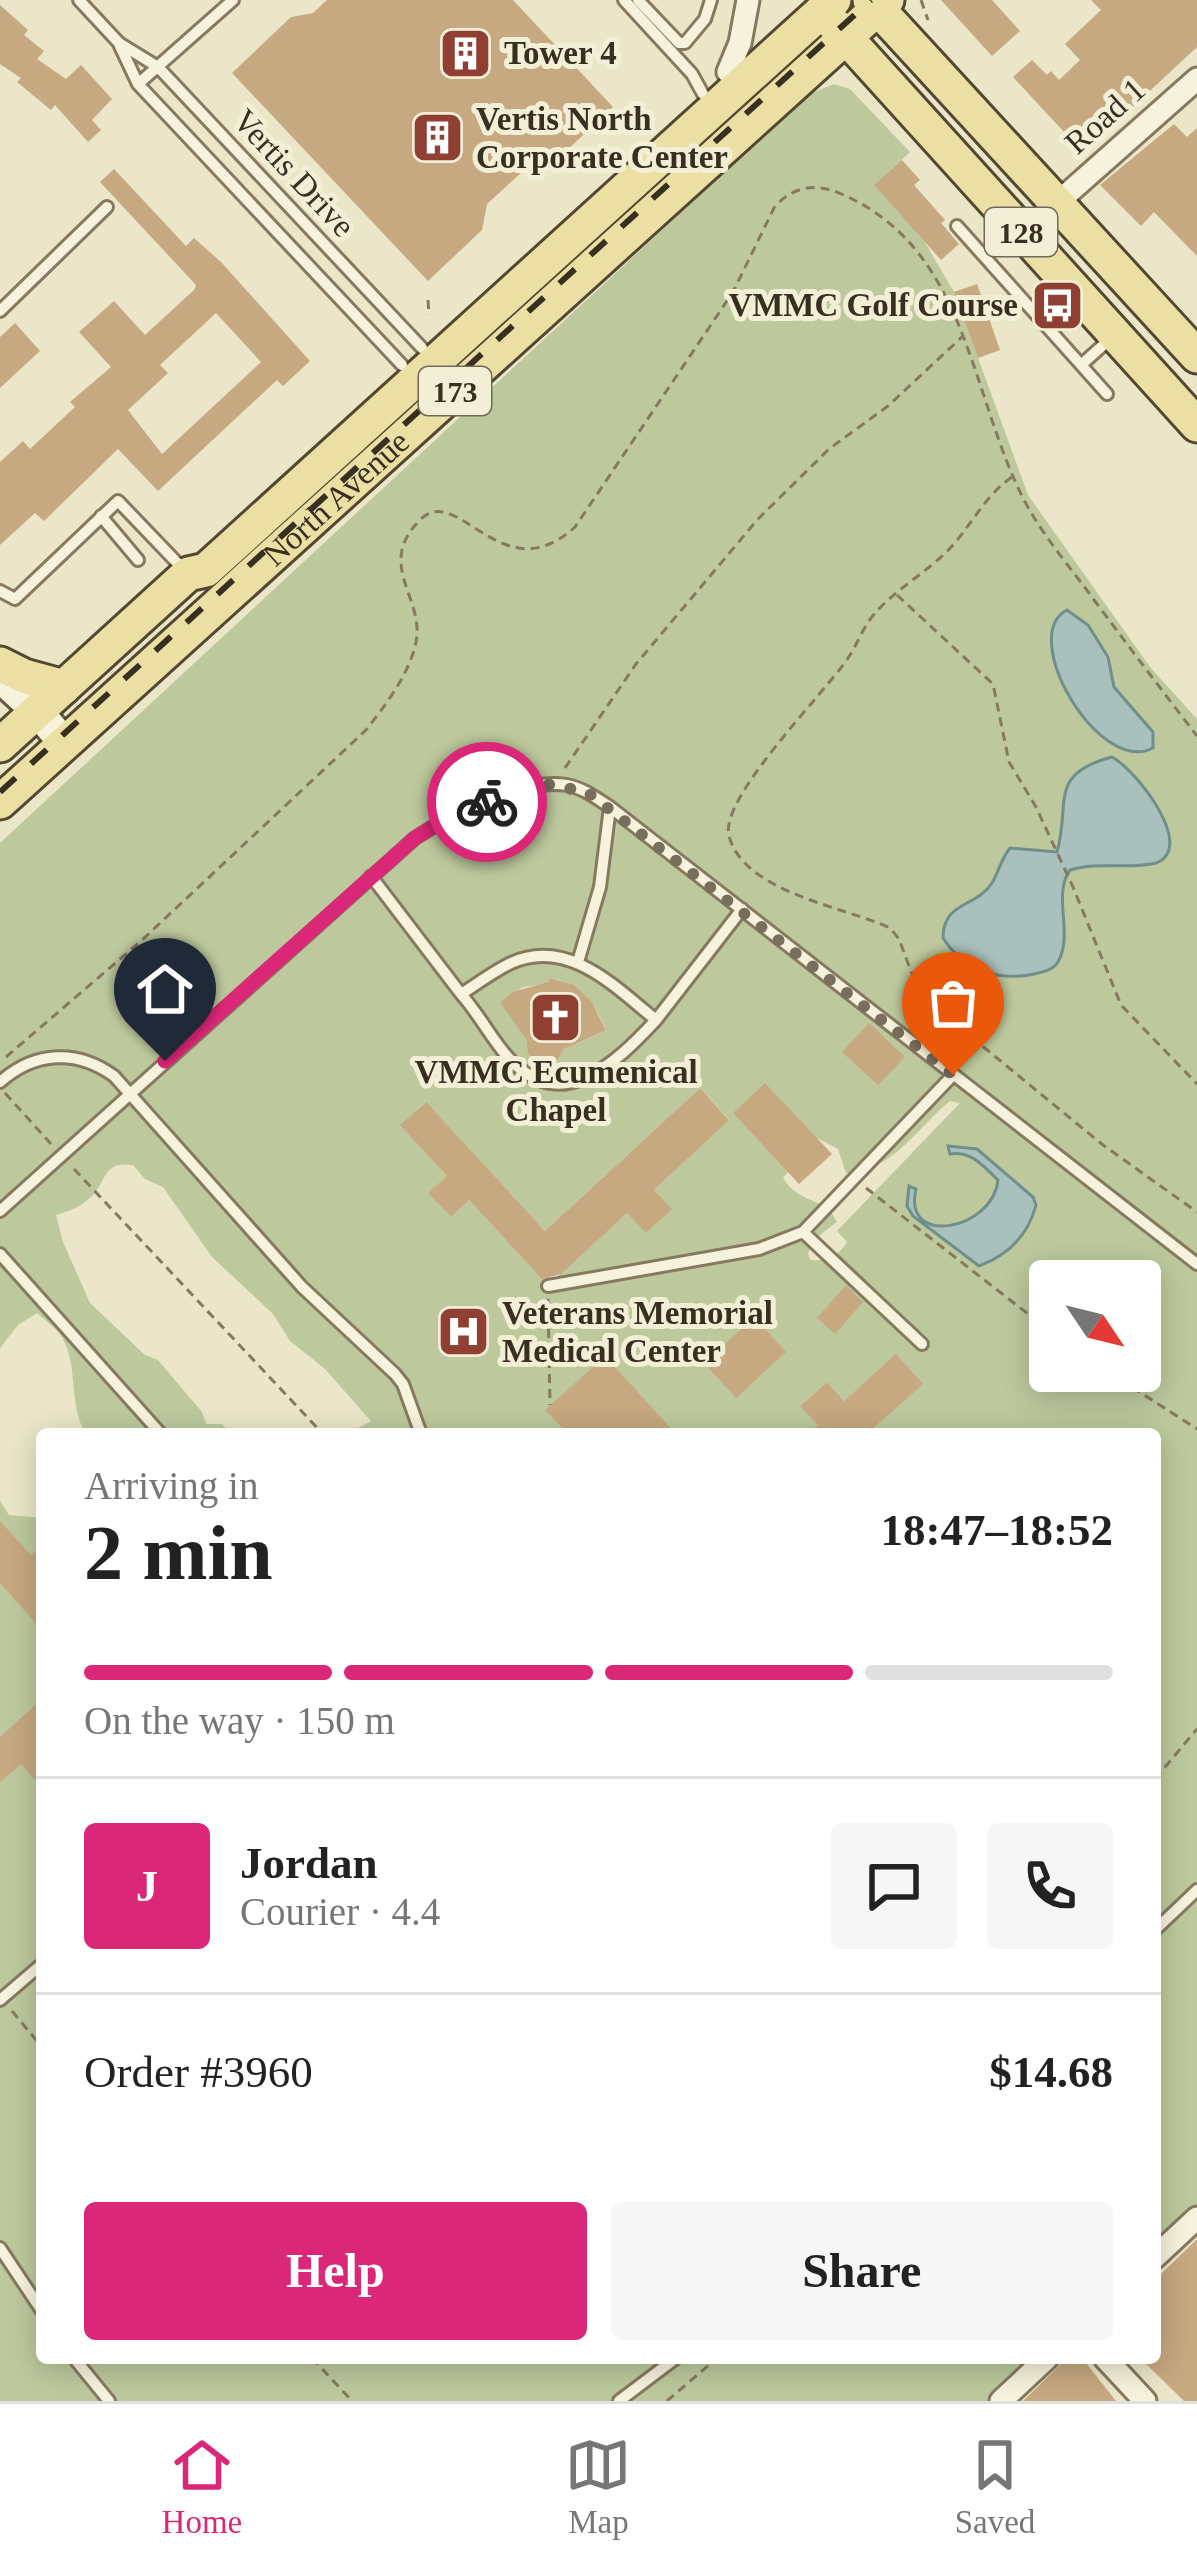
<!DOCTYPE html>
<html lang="en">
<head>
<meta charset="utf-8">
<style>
	:root { --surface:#fff; --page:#f6f6f6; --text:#222; --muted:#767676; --line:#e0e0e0; --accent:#db2777 }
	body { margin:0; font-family:"Times New Roman",serif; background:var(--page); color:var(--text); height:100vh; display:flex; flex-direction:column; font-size:45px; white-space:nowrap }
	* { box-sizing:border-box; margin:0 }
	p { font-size:39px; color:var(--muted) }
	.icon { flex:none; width:66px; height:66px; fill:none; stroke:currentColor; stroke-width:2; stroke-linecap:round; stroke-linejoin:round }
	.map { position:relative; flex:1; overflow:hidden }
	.panel { position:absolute; left:36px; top:1428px; width:1125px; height:936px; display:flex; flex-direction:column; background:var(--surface); border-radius:12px; box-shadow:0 6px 30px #0003 }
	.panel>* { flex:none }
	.needle { width:78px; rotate:125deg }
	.fabs { position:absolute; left:1029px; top:1260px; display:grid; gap:24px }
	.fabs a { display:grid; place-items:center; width:132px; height:132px; border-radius:12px; background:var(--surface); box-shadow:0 6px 30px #0003; font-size:60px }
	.pin { position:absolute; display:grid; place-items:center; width:102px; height:102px; color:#fff; margin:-123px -51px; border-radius:50% 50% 50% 0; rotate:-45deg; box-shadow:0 0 12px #0007 }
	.pin .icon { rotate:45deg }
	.courier { position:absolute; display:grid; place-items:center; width:120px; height:120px; margin:-60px; border:9px solid #db2777; border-radius:50%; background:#fff; color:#222; box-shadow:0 3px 15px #0007 }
	.summary em { font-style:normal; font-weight:700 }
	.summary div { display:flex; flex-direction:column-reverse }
	.summary { display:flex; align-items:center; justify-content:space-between; height:204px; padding:0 48px }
	h1 { font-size:78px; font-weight:700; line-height:90px }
	.bar { display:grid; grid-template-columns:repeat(4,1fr); gap:18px 12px; align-content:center; height:144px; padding:0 48px }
	.bar i { height:15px; border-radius:9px; background:var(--line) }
	.bar .selected { background:var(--accent) }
	.bar p { grid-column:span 4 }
	.line { display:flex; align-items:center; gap:30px; padding:0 48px; border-top:3px solid var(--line) }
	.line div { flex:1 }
	.round { display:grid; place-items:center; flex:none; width:126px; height:126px; border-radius:12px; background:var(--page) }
	.button { display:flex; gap:24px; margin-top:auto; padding:24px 48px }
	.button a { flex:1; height:138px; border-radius:12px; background:var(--accent); color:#fff; font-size:48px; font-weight:700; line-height:138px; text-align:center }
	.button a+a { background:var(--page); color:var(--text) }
	.dock { display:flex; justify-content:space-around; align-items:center; height:168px; border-top:3px solid var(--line); background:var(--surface); font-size:33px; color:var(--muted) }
	.dock a { display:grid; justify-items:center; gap:6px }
	.dock .selected { color:var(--accent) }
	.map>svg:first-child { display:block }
	.green { fill:#bdc99d; fill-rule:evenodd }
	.water { fill:#a9c0bc; stroke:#708e8a; stroke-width:3 }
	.building { fill:#c6a881; fill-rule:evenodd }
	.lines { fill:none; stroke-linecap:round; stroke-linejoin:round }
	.lane-casing { stroke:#86795f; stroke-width:16 }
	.street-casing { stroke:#86795f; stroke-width:27 }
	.secondary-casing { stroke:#685a42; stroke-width:36 }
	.primary-casing { stroke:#544732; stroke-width:39 }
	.path { stroke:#86795f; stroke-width:3; stroke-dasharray:9 6; stroke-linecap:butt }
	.lane { stroke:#f6f2db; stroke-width:10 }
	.street { stroke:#f6f2db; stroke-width:21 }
	.secondary { stroke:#f6f2db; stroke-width:30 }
	.primary { stroke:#ebdfa4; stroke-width:33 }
	.rail { stroke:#382f21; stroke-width:6; stroke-dasharray:21 21; stroke-linecap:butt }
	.done { stroke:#776f5b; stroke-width:12; stroke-dasharray:0 21.6 }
	.route { stroke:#db2777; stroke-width:15 }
	.labels { text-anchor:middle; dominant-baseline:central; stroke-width:10; stroke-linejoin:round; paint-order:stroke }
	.shield { fill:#f3efd7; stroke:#706958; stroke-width:3 }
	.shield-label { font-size:30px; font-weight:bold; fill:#382f21 }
	.poi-label { font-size:33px; font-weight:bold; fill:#382f21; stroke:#f3efd7; text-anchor:start }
	.street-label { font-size:33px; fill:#382f21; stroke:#f3efd7 }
</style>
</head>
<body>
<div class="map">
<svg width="1197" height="2401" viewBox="0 0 1197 2401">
	<rect width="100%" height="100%" fill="#ebe6c8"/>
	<path class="green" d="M834,84L850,89L910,152L875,185L923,239L954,292L1028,495L1150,667L1197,719V2204L1155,2242V1434H867L922,1384L896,1355L844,1401L827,1382L801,1405L818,1425L807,1434H674L605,1356L546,1410L568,1434H347L371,1421L325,1369L290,1341L273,1314L212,1257L163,1187L145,1179L133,1165C102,1161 108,1180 91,1197C81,1207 69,1211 56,1215L63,1242L90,1303L145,1355L158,1360L202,1412L206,1424H222L231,1434H86C67,1404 80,1360 59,1333C53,1326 44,1319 37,1313L18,1325L0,1348V843L809,94ZM550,978C579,983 595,1003 606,1030L564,1049L555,1062L539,1063L528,1055L530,1043L500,1003L523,987L548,984ZM700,1088L729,1119L654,1190L671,1209L647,1232L627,1213L548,1285L469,1200L450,1216L429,1193L447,1176L401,1125L425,1102L545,1231ZM950,1101L960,1103L837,1231L847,1242C838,1257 827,1261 810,1260L808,1253L820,1235L837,1222L828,1207C810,1199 794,1196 783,1178L817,1138L838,1149L846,1173C893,1171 916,1129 950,1101ZM1050,1281H1140V1371H1050Z
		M0,1501L9,1515L42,1518V2358H1028L1019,2367L1022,2371L988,2401H0Z"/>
	<path class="water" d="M1067,610L1088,625L1108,657L1114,687L1153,732V748C1099,776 1017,636 1067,610Z
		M1112,757C1136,770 1197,847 1156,863C1128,870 1099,861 1070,870C1052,895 1074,934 1058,962C1053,970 1043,972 1034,974C998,982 963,969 943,938C943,901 976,908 992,883C999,871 1001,859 1010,848L1057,852C1071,803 1047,774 1112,757Z
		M948,1146L977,1149L1033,1197L1036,1205C1028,1236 1008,1255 979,1266L913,1216L907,1206L909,1186L916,1189C902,1248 993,1230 998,1180C984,1167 971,1150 950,1154Z"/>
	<path class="building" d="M327,0H513L613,107L547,169L523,171L487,204L482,230L428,281L232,73L291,17L313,13Z
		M941,0H992L1020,31L992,56Z
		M1091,0H1197V47L1110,128L1104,122L1078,147L1013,77L1032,60L1047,75L1051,71L1059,80L1080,60L1065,44L1101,10Z
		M0,5L28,30L24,35L44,51L37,59L66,79L81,65L112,99L92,120L101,130L88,142L55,105L51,110L17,82L21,78L0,64Z
		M1174,124L1187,137L1197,128V256L1154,212L1141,226L1100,185Z
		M902,160L920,180L914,185L945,220L941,223L959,244L941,260L874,185Z
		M114,169L186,246L194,238L221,262L310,361L283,386L277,380L158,491L118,449L44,521L35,513L0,545V462L23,441L30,449L75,407L70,402L111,367L79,332L114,301L145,335L195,289L196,285L100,182ZM216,313L261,362L162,454L128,410L168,373L160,365Z
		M977,284L1000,350L978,358L954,292Z
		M15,323L40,351L0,388V337Z
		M550,978L574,985L591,1001L606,1030L564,1049L555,1063L547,1064L528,1055L527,1040L500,1003L513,992L548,982Z
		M869,1023L905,1057L878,1085L842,1052Z
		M765,1083L832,1154L799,1184L733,1113Z
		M700,1088L729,1120L654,1190L672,1209L646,1233L627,1213L561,1274L542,1279L469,1200L451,1217L428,1193L447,1176L400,1125L426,1102L545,1231Z
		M846,1285L863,1302L835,1334L817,1318Z
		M754,1317L786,1352L736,1398L704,1363Z
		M896,1354L923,1384L867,1434H807L818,1425L800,1406L827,1382L844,1401Z
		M605,1356L676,1434H568L545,1410Z
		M0,1521L31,1555L42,1545V1630L0,1583Z
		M42,1699V1788L21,1764L0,1782V1737Z
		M1197,2239V2401H1184L1140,2358H1155V2280Z
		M1067,2358H1082L1116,2401H1023Z"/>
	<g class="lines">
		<defs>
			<path id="lane" d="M79,0L119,43L158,67L422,348
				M624,0L692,74L703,94
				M638,0L679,43H685L705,19L711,0
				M120,46L138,84L402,365
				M138,84L233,0
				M957,226L1107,394
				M0,311L107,207
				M1081,365L1110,339
				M101,516L138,560
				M0,591L15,599L118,501L184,570
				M371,876L461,994
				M578,962L600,887L610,807
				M656,1020C615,1064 560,1118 506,1055C490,1036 478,1013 461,994C477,984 494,971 511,963C568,937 615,987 656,1020L742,909
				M0,1082C35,1051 77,1049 114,1076L302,1287L395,1374L403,1384L421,1434
				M0,1211L415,838C451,815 523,777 567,785C583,788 596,798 610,807L1197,1264
				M803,1232L922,1344
				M0,1254L161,1434
				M548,1286L759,1249L803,1232L953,1075
				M1155,1930L1197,1890
				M0,2000L42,1964
				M0,2248L42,2311
				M74,2358L109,2401
				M619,2401L676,2358"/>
			<path id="street" d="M728,72L740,43L748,0
				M1057,203L1197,79
				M1155,2257L1197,2218
				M1105,2358L1145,2401
				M1001,2401L1047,2358"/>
			<path id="secondary" d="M0,677L37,711L65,744"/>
			<g id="primary">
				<path d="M870,0L1197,356"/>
				<path d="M832,22L1197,425"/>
				<path d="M0,664L24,676L64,687"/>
				<path d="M0,745L188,574L206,570L834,0"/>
				<path id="s1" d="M0,802L887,0"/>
			</g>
		</defs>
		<use href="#lane" class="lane-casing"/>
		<use href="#street" class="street-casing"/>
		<use href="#secondary" class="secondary-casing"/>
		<use href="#primary" class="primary-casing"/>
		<path class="path" d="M921,0L928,20
			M428,300L429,315
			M1012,477C985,496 974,521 953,545C929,572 894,589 871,618C862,630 857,645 848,658C825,693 719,798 729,836C744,893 846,907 890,928L899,939L915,982L942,1013L1103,1145L1197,1212
			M897,595L993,684L1009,762L1036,807L1073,887L1121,1005L1197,1084
			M565,768L636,664L758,519L829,449L888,406L963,336
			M6,1057L141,941L366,730C385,706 410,673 416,642C425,598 375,565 420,520C458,481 502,594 575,527L733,292L774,208C790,188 814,182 839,193C967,246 969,391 1023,498C1040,531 1064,560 1086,589C1123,639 1160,688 1197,736
			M5,1093L51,1144
			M74,1169L323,1434
			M866,1188L1050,1331
			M548,1299L550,1405
			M1107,1371L1197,1429
			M1155,1779L1197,1729
			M12,2011L42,2047
			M312,2358L352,2401
			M667,2401L717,2358"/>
		<use href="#lane" class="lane"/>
		<use href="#street" class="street"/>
		<use href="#secondary" class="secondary"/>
		<use href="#primary" class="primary"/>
		<path class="rail" d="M0,792L871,0"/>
	</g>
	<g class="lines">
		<path class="done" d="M487,802L547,784L587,792L953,1075"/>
		<path class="route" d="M165,1061L415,838L448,817L487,802"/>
	</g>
	<defs>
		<symbol id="building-square" viewBox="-11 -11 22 22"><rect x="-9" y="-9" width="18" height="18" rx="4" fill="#904033" stroke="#f3efd7"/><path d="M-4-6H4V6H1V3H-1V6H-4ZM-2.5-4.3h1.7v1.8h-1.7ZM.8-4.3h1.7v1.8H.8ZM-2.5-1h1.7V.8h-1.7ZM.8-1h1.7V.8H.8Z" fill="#fff"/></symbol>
		<symbol id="bus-square" viewBox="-11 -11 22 22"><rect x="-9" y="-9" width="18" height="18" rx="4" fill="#904033" stroke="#f3efd7"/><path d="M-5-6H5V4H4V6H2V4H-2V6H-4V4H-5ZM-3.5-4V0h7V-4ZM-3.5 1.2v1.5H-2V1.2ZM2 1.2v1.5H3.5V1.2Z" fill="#fff"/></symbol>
		<symbol id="church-square" viewBox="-11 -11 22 22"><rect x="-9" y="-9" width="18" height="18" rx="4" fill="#904033" stroke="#f3efd7"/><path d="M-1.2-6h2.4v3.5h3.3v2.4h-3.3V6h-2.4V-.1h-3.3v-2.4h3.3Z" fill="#fff"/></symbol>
		<symbol id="hospital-square" viewBox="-11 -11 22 22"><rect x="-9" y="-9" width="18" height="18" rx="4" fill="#904033" stroke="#f3efd7"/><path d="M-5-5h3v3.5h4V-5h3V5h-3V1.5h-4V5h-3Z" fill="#fff"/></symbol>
	</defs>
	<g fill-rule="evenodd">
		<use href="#building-square" x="436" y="24" width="59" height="59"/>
		<use href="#building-square" x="408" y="108" width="59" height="59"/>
		<use href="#bus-square" x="1028" y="276" width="59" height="59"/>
		<use href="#church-square" x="526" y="988" width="59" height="59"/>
		<use href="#hospital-square" x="434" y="1302" width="59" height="59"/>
	</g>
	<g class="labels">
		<g class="shield">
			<rect x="985" y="208" width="72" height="48" rx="9"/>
			<rect x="419" y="367" width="72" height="48" rx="9"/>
		</g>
		<g class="shield-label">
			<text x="1021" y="232">128</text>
			<text x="455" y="391">173</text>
		</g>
		<g class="poi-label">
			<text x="504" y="53">Tower 4</text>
			<text x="476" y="119">Vertis North<tspan x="476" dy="38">Corporate Center</tspan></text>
			<text x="1018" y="305" text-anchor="end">VMMC Golf Course</text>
			<text x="556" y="1072" text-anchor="middle">VMMC Ecumenical<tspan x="556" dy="38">Chapel</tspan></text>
			<text x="502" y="1313">Veterans Memorial<tspan x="502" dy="38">Medical Center</tspan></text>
		</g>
		<g class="street-label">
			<text transform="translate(1105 116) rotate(-42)">Road 1</text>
			<text transform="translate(294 173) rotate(47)">Vertis Drive</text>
			<text stroke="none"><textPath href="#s1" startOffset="453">North Avenue</textPath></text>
		</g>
	</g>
</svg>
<div class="fabs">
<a><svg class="needle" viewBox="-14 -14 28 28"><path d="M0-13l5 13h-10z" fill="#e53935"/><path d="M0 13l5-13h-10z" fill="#767676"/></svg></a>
</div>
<div class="pin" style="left:953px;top:1075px;background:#ea580c"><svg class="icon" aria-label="bag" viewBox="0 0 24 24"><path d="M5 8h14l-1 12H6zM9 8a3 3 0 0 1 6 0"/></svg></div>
<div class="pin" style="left:165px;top:1061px;background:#1f2937"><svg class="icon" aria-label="home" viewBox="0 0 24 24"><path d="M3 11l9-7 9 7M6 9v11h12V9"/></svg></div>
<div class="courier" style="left:487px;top:802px"><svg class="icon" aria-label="bike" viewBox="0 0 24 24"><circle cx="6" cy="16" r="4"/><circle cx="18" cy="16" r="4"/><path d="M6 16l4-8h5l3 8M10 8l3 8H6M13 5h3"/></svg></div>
<section class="panel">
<div class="summary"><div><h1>2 min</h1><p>Arriving in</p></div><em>18:47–18:52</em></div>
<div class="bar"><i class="selected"></i><i class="selected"></i><i class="selected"></i><i></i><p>On the way · 150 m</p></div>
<div class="line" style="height:216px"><b class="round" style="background:var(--accent);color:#fff">J</b><div><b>Jordan</b><p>Courier · 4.4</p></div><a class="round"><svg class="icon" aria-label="chat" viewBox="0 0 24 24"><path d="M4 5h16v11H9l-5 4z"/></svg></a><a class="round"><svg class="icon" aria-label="phone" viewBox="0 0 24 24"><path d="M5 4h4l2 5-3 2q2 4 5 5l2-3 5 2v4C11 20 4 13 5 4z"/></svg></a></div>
<div class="line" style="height:156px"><div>Order #3960</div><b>$14.68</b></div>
<div class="button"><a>Help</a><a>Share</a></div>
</section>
</div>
<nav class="dock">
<a class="selected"><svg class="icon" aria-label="home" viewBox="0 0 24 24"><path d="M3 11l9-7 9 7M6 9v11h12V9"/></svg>Home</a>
<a><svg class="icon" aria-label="map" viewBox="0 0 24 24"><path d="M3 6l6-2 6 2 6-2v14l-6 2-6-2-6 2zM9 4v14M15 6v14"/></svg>Map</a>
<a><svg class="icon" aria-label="saved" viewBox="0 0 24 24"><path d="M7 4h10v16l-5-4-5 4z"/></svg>Saved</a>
</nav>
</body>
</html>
